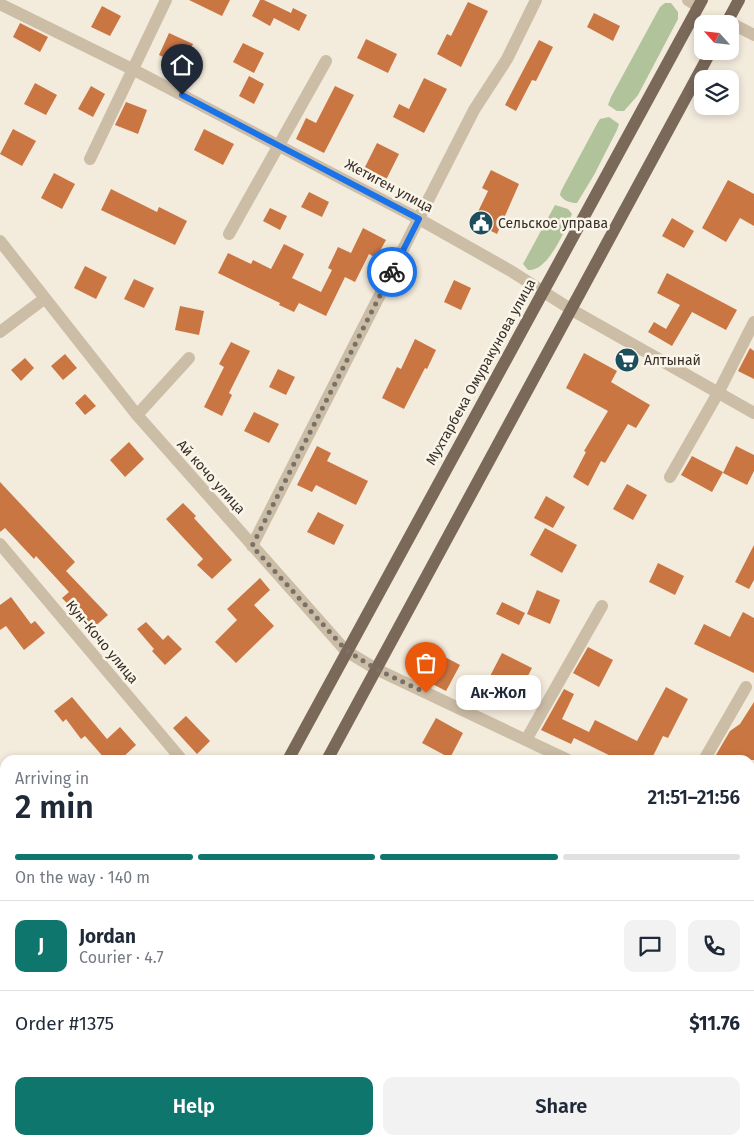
<!DOCTYPE html>
<html lang="en">
<head>
<meta charset="utf-8">
<style>
	:root { --surface:#fff; --page:#f2f2f3; --text:#1f2937; --muted:#747a83; --line:#e0e1e3; --accent:#0f766e }
	body { margin:0; font-family:"Fira Sans",sans-serif; background:var(--page); color:var(--text); height:100vh; display:flex; flex-direction:column; font-size:19px; white-space:nowrap }
	* { box-sizing:border-box; margin:0 }
	p { font-size:16px; color:var(--muted) }
	.icon { flex:none; width:28px; height:28px; fill:none; stroke:currentColor; stroke-width:2; stroke-linecap:round; stroke-linejoin:round }
	.map { position:relative; flex:1; overflow:hidden }
	.drawer { position:absolute; left:0px; top:755px; width:755px; height:390px; display:flex; flex-direction:column; background:var(--surface); border-radius:15px 15px 0 0; box-shadow:0 2px 8px #0003 }
	.drawer>* { flex:none }
	.needle { width:32px; rotate:297deg }
	.tools { position:absolute; left:694px; top:15px; display:grid; gap:10px }
	.tools a { display:grid; place-items:center; width:45px; height:45px; border-radius:10px; background:var(--surface); box-shadow:0 2px 8px #0003; font-size:25px }
	.pin { position:absolute; display:grid; place-items:center; width:42px; height:42px; color:#fff; margin:-51px -21px; border-radius:50% 50% 50% 0; rotate:-45deg; box-shadow:0 0 5px #0007 }
	.pin .icon { rotate:45deg }
	.courier { position:absolute; display:grid; place-items:center; width:50px; height:50px; margin:-25px; border:4px solid #1a73e8; border-radius:50%; background:#fff; color:#222; box-shadow:0 1px 6px #0007 }
	.bubble { position:absolute; height:35px; border-radius:10px; background:var(--surface); box-shadow:0 2px 8px #0003; font-size:16px; font-weight:600; line-height:35px; text-align:center }
	.summary em { font-style:normal; font-weight:600 }
	.summary div { display:flex; flex-direction:column-reverse }
	.summary { display:flex; align-items:center; justify-content:space-between; height:85px; padding:0 15px }
	h1 { font-size:32px; font-weight:600; line-height:38px }
	.bar { display:grid; grid-template-columns:repeat(4,1fr); gap:8px 5px; align-content:center; height:60px; padding:0 15px }
	.bar i { height:6px; border-radius:4px; background:var(--line) }
	.bar .selected { background:var(--accent) }
	.bar p { grid-column:span 4 }
	.line { display:flex; align-items:center; gap:12px; padding:0 15px; border-top:1px solid var(--line) }
	.line div { flex:1 }
	.round { display:grid; place-items:center; flex:none; width:52px; height:52px; border-radius:10px; background:var(--page) }
	.button { display:flex; gap:10px; margin-top:auto; padding:10px 15px }
	.button a { flex:1; height:58px; border-radius:10px; background:var(--accent); color:#fff; font-size:20px; font-weight:600; line-height:58px; text-align:center }
	.button a+a { background:var(--page); color:var(--text) }
	.map>svg:first-child { display:block }
	.green { fill:#b0c39b }
	.building { fill:#ca7643 }
	.lines { fill:none; stroke-linecap:round; stroke-linejoin:round }
	.minor { stroke:#ccbda7; stroke-width:12 }
	.major { stroke:#7a6959; stroke-width:12 }
	.done { stroke:#797167; stroke-width:5; stroke-dasharray:0 9 }
	.route { stroke:#1a73e8; stroke-width:6 }
	.labels { text-anchor:middle; dominant-baseline:central; stroke-width:5; stroke-linejoin:round; paint-order:stroke }
	.street-label { font-size:14px; fill:#382f28; stroke:#faf5e9 }
	.poi-label { font-size:14px; fill:#382f28; stroke:#faf5e9; text-anchor:start }
</style>
</head>
<body>
<div class="map">
<svg width="754" height="1145" viewBox="0 0 754 1145">
	<rect width="100%" height="100%" fill="#f3ebdc"/>
	<path class="green" d="M665,3H671L678,12V19L638,95L624,111H617L608,105L611,97L660,7Z
		M609,117L619,124L617,130L594,175L577,203C570,203 564,201 560,195L561,191L598,122L600,119Z
		M555,205L568,209L572,214C565,230 548,272 528,270L523,264Z"/>
	<path class="building" d="M189,0H230L222,16Z
		M260,0H264L291,13L293,8L307,15L299,31L274,18L270,26L252,16Z
		M468,2L488,11L461,67L437,54L447,34L451,36Z
		M102,6L121,16L110,36L91,27Z
		M594,13L620,26L613,41L587,27Z
		M20,23L48,37L40,52L13,37Z
		M169,33L193,44L183,66L159,55Z
		M366,39L397,54L388,73L357,58Z
		M539,40L553,47L536,81L532,80L516,111L505,105Z
		M243,43L264,53L254,73L233,62Z
		M249,76L264,84L254,104L239,96Z
		M424,78L447,89L424,133L393,117L399,104L409,109Z
		M35,83L57,95L46,115L24,104Z
		M91,86L105,94L93,117L78,109Z
		M335,86L354,95L324,153L296,139L306,118L316,123Z
		M126,102L147,110L138,134L115,125Z
		M13,129L36,141L22,166L0,154Z
		M204,129L234,144L223,165L194,150Z
		M377,143L399,154L385,182L363,171Z
		M491,170L519,184L497,234L473,222L488,191L482,188Z
		M54,173L75,184L62,209L41,198Z
		M728,180L754,194V226L740,218L726,242L702,228Z
		M111,189L157,212L159,207L187,221L175,245L101,210Z
		M309,192L329,202L322,217L301,207Z
		M270,208L287,216L280,230L263,221Z
		M672,218L694,231L684,248L662,236Z
		M363,228L386,240L376,258L369,254L355,282L345,277L326,316L299,303L294,312L279,305L280,303L218,273L228,253L251,264L253,260L271,269L284,244L304,254L292,278L321,292L332,270L328,268L338,247L351,253Z
		M85,266L107,277L96,299L74,288Z
		M667,273L737,310L726,330L692,312L672,346L648,332L654,322L666,329L680,305L657,293Z
		M134,279L154,288L144,308L124,299Z
		M454,280L471,288L461,310L444,302Z
		M180,306L204,311L199,335L175,330Z
		M415,339L436,350L427,369L425,368L404,409L382,398L397,367L401,369Z
		M231,342L250,351L229,393L232,395L222,416L204,407L224,367L219,364Z
		M750,348L754,351V379L738,371Z
		M584,353L617,371L611,382L650,405L636,428L628,424L605,463L601,461L588,486L573,477L586,452L584,451L608,411L566,388Z
		M65,354L77,368L63,380L51,366Z
		M25,358L34,368L21,381L11,370Z
		M278,369L295,377L286,395L269,387Z
		M85,394L96,406L85,415L75,403Z
		M254,412L279,424L269,443L244,431Z
		M129,442L144,459L125,477L110,460Z
		M317,446L331,453L327,461L368,481L356,505L316,485L312,492L297,485Z
		M736,446L754,455V471L747,485L723,473Z
		M692,456L723,472L712,492L681,475Z
		M0,482L75,562L66,571L108,615L92,629L62,598L69,592L36,556L34,559L5,528L0,532Z
		M627,484L647,495L633,520L613,509Z
		M546,496L565,507L553,528L534,518Z
		M183,503L196,516L194,518L232,560L212,579L197,565L203,559L166,519Z
		M318,512L344,525L334,545L307,532Z
		M545,528L577,545L562,573L530,555Z
		M754,545V580L749,589L735,582Z
		M658,563L684,576L675,595L649,582Z
		M260,578L270,590L254,605L274,626L236,663L215,642L237,620L227,609Z
		M537,590L560,600L550,624L527,614Z
		M11,597L31,624L35,621L45,633L24,650L6,626L0,630V605Z
		M502,602L525,613L519,625L496,614Z
		M743,612L754,618V673L694,644L704,624L730,637Z
		M146,622L163,640L168,635L182,649L165,665L152,651L154,649L137,629Z
		M588,647L613,660L599,687L573,673Z
		M430,649L460,665L446,691L415,675Z
		M502,653L532,668L517,697L487,682Z
		M666,687L688,699L668,738L663,736L651,760H619L574,738L571,744L541,730L564,689L574,694L562,719L589,732L595,720L637,741Z
		M72,697L107,739L120,727L136,745L120,760H106L85,736L81,739L66,719L63,722L54,711Z
		M754,702V760H713L730,731L740,724Z
		M186,716L210,741L197,754L173,728Z
		M436,718L463,733L450,758L422,743Z"/>
	<g class="lines">
		<path class="minor" d="M688,0L698,6
			M0,4L134,70L419,219L511,271L572,310L754,413
			M727,21L754,35
			M90,159L166,0
			M229,234L326,61
			M0,241L137,415L346,651L376,669L568,760
			M0,332L44,299
			M137,415L189,358
			M670,477L718,393L754,322
			M0,544L182,760
			M252,546L474,110L507,59L536,0
			M526,740L602,606
			M704,760L746,687
			M0,809L5,813
			M750,843L754,845
			M750,1052L754,1054"/>
		<path class="major" d="M726,24L739,0
			M288,760L702,0
			M327,760L711,51
			M0,1062L5,1064
			M192,1140L204,1145"/>
	</g>
	<g class="lines">
		<path class="done" d="M392,272L252,546L346,650L376,669L426,693"/>
		<path class="route" d="M182,95L419,219L392,272"/>
	</g>
	<defs>
		<symbol id="civic-disc" viewBox="-11 -11 22 22"><circle r="9.5" fill="#1c4e5b" stroke="#faf5e9"/><path d="M-.6-6.5H3V-4.5H.6V-3L4-1V1h2V6H-6V1h2V-1L-.6-3ZM-1.2 2.5V6h2.4V2.5Z" fill="#fff"/></symbol>
		<symbol id="supermarket-disc" viewBox="-11 -11 22 22"><circle r="9.5" fill="#1c4e5b" stroke="#faf5e9"/><path d="M-6-5.5h2.5l.6 2H6L4.5 2H-2.5L-4.4-4H-6ZM-1.5 3.2a1.3 1.3 0 1 0 .1 0ZM3 3.2a1.3 1.3 0 1 0 .1 0Z" fill="#fff"/></symbol>
	</defs>
	<g fill-rule="evenodd">
		<use href="#civic-disc" x="467" y="209" width="28" height="28"/>
		<use href="#supermarket-disc" x="613" y="346" width="28" height="28"/>
	</g>
	<g class="labels">
		<g class="street-label">
			<text transform="translate(389 186) rotate(28)">Жетиген улица</text>
			<text transform="translate(481 372) rotate(-61)">Мухтарбека Омуракунова улица</text>
			<text transform="translate(211 477) rotate(48)">Ай кочо улица</text>
			<text transform="translate(102 642) rotate(50)">Кун-Кочо улица</text>
		</g>
		<g class="poi-label">
			<text x="498" y="223">Сельское управа</text>
			<text x="644" y="360">Алтынай</text>
		</g>
	</g>
</svg>
<div class="tools">
<a><svg class="needle" viewBox="-14 -14 28 28"><path d="M0-13l5 13h-10z" fill="#e53935"/><path d="M0 13l5-13h-10z" fill="#747a83"/></svg></a>
<a><svg class="icon" aria-label="layers" viewBox="0 0 24 24"><path d="M12 4l9 5-9 5-9-5zM3 14l9 5 9-5"/></svg></a>
</div>
<div class="pin" style="left:426px;top:693px;background:#ea580c"><svg class="icon" aria-label="bag" viewBox="0 0 24 24"><path d="M5 8h14l-1 12H6zM9 8a3 3 0 0 1 6 0"/></svg></div>
<div class="pin" style="left:182px;top:95px;background:#1f2937"><svg class="icon" aria-label="home" viewBox="0 0 24 24"><path d="M3 11l9-7 9 7M6 9v11h12V9"/></svg></div>
<div class="courier" style="left:392px;top:272px"><svg class="icon" aria-label="bike" viewBox="0 0 24 24"><circle cx="6" cy="16" r="4"/><circle cx="18" cy="16" r="4"/><path d="M6 16l4-8h5l3 8M10 8l3 8H6M13 5h3"/></svg></div>
<div class="bubble" style="left:456px;top:675px;width:85px">Ак-Жол</div>
<section class="drawer">
<div class="summary"><div><h1>2 min</h1><p>Arriving in</p></div><em>21:51–21:56</em></div>
<div class="bar"><i class="selected"></i><i class="selected"></i><i class="selected"></i><i></i><p>On the way · 140 m</p></div>
<div class="line" style="height:90px"><b class="round" style="background:var(--accent);color:#fff">J</b><div><b>Jordan</b><p>Courier · 4.7</p></div><a class="round"><svg class="icon" aria-label="chat" viewBox="0 0 24 24"><path d="M4 5h16v11H9l-5 4z"/></svg></a><a class="round"><svg class="icon" aria-label="phone" viewBox="0 0 24 24"><path d="M5 4h4l2 5-3 2q2 4 5 5l2-3 5 2v4C11 20 4 13 5 4z"/></svg></a></div>
<div class="line" style="height:65px"><div>Order #1375</div><b>$11.76</b></div>
<div class="button"><a>Help</a><a>Share</a></div>
</section>
</div>
</body>
</html>
